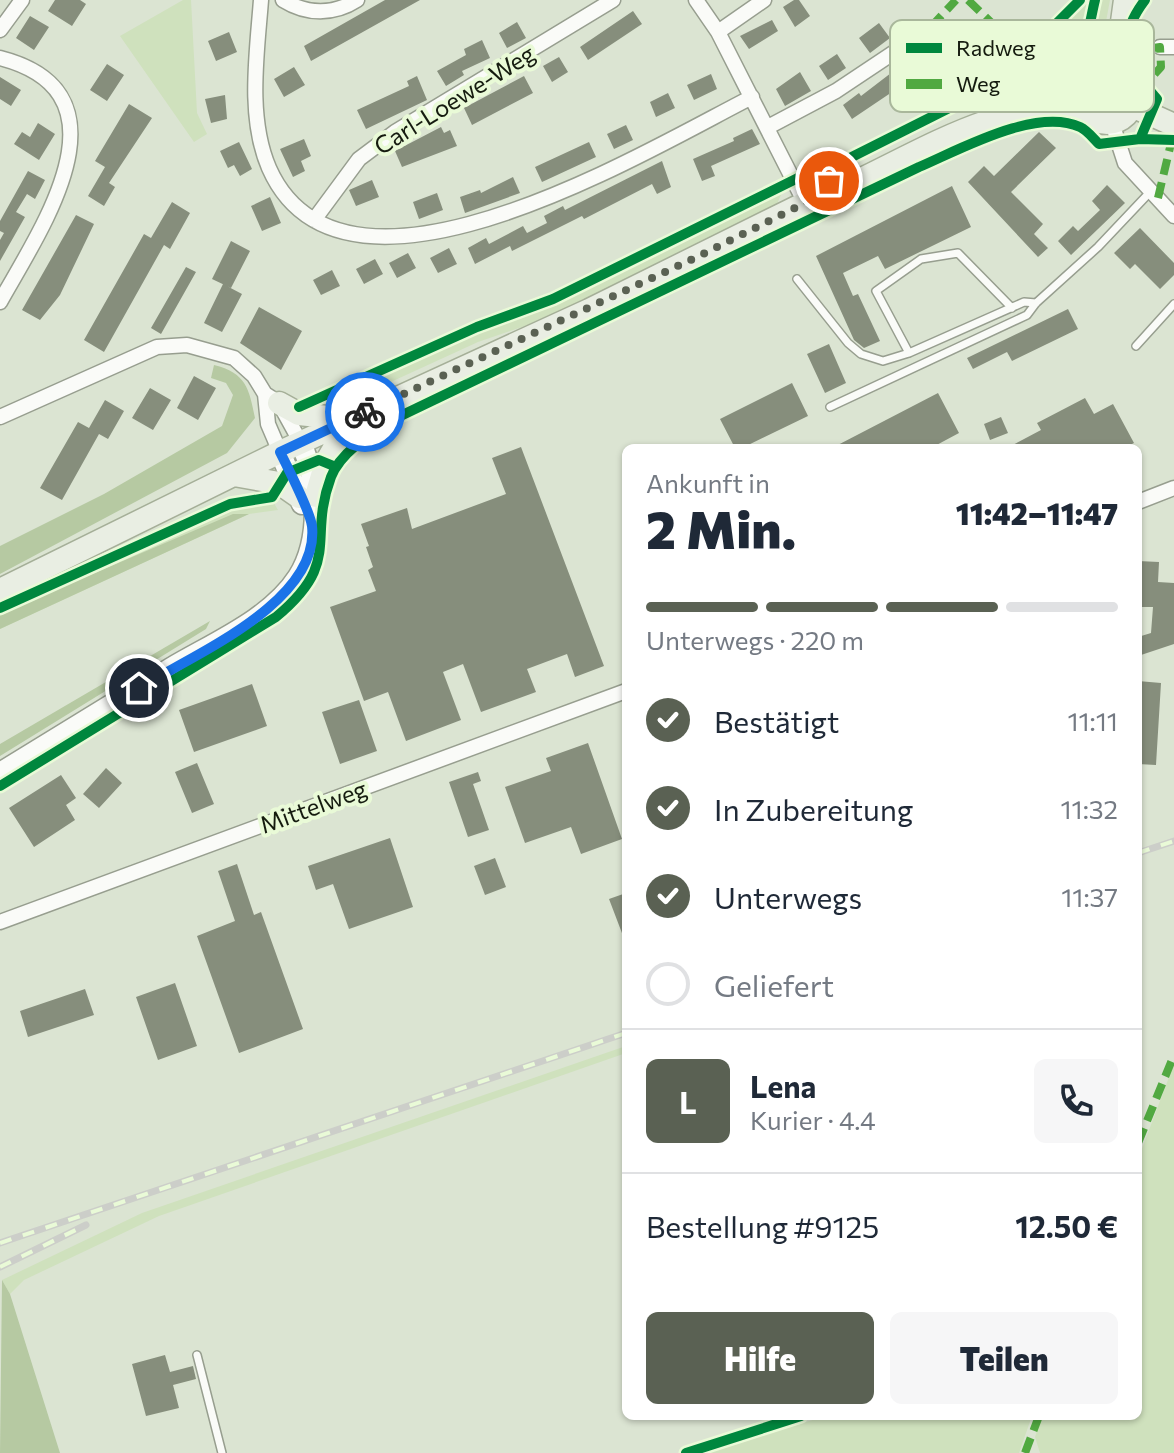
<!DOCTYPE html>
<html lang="de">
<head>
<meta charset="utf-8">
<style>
	:root { --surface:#fff; --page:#f6f6f7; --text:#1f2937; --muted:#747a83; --line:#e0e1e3; --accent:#5a6153 }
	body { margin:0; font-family:Commissioner,sans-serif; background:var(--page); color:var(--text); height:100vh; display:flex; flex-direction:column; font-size:30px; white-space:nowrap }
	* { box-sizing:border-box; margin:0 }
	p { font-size:26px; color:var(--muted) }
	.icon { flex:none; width:44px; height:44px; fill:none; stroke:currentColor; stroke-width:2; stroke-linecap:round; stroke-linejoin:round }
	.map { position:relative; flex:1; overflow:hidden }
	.panel { position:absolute; left:622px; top:444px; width:520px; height:976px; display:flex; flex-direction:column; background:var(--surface); border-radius:12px; box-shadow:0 2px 6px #0004 }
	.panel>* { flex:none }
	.pin { position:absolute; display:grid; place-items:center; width:68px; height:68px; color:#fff; margin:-34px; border:4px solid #fff; border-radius:50%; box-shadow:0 2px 8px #0007 }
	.courier { position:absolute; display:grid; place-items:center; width:80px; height:80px; margin:-40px; border:6px solid #1a73e8; border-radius:50%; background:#fff; color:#222; box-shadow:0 2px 10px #0007 }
	.headline em { font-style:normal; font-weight:800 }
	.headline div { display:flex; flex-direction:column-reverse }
	.headline { display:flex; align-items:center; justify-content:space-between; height:136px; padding:0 24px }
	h1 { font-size:52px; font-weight:800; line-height:60px }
	.bar { display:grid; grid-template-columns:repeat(4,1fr); gap:12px 8px; align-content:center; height:96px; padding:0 24px }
	.bar i { height:10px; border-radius:6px; background:var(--line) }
	.bar .selected { background:var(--accent) }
	.bar p { grid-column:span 4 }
	.line { display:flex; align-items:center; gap:20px; padding:0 24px; border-top:2px solid var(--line) }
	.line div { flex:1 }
	.round { display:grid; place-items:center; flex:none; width:84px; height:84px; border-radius:12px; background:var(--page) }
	ol { padding:0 24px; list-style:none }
	li { display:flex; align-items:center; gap:24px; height:88px }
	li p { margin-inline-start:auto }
	li .icon { padding:8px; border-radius:50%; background:var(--accent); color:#fff; stroke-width:4 }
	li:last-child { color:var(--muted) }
	li i { width:44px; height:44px; border:4px solid var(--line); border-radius:50% }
	.button { display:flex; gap:16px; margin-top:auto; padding:16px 24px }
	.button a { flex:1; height:92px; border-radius:12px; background:var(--accent); color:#fff; font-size:32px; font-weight:800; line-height:92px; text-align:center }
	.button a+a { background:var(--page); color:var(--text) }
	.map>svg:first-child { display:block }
	.green { fill:#cfe1bd }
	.forest { fill:#b6c9a2 }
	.building { fill:#868e7c }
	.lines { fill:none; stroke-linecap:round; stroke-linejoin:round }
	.service-casing { stroke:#979e8f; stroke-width:10 }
	.minor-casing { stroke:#979e8f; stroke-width:17 }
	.secondary-casing { stroke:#979e8f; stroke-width:23 }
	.primary-casing { stroke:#a5af98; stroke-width:25 }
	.service { stroke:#fafbf8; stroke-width:7 }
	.minor { stroke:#fafbf8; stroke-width:14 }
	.secondary { stroke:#fafbf8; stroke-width:20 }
	.primary { stroke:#e9eee3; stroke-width:22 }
	.rail-casing { stroke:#cccec9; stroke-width:7 }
	.rail { stroke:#e9fad7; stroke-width:4; stroke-dasharray:12; stroke-linecap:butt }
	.quiet { stroke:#51a941; stroke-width:8; stroke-dasharray:16 8; stroke-linecap:butt }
	.cycleway-casing { stroke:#e9fad7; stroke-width:15 }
	.cycleway { stroke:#00873e; stroke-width:10 }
	.done { stroke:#5a6153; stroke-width:8; stroke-dasharray:0 14.4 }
	.route { stroke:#1a73e8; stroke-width:10 }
	.labels { text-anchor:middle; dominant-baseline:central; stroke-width:8; stroke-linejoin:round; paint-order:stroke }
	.street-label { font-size:24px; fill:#151b0f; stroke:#e9fad7 }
	.key { fill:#e9fad7; stroke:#a9b79b; stroke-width:2 }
	.key-label { font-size:22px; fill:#151b0f }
</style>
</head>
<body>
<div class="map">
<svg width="1174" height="1453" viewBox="0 0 1174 1453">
	<rect width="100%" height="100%" fill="#dbe4d2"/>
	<path class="green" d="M183,0H191L197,113L207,134L194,142L120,36Z
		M1082,0H1110L1102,43L1084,40L1080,51L1099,55L1089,69L1062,90V79L1056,77L1049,79L1050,93L993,97L991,86Z
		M963,103L965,106L829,175V171Z
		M784,188L777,204L616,288L542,320L478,342L345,403L342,393L472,332L562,298Z
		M272,500L278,510L249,514L0,629V610L236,505Z
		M626,1046V1053L159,1216L24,1280L10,1294L2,1280L142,1213Z
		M1174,1064V1453H1040L1035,1437L1042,1416H1138V1159Z
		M825,1416H1032L1019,1453H707Z"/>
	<path class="forest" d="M214,365C246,373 249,388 255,418L227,453L0,574V546L104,494L222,426L233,395L226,383L211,378Z
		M233,514H249L0,629V614L8,610Z
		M210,621L206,629L0,756V744Z
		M2,1280L10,1294L60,1453H0Z"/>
	<path class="building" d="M55,0H80L86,4L72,26L48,11Z
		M385,0H420L311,61L304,46Z
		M794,0H799L810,16L795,27L783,7Z
		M633,11L642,24L588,60L580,47Z
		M30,16L49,27L34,50L16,38Z
		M772,20L778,31L749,49L740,36Z
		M517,22L526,38L507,48L499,33Z
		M879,23L890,38L870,53L859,38Z
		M229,32L237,52L216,61L208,41Z
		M482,40L490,58L462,71L464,75L446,86L437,71L466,55L464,49Z
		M837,54L846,68L828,80L819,66Z
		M559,57L568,72L552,82L543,66Z
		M107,64L124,75L107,101L90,90Z
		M294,67L305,85L284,97L274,79Z
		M800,72L811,91L785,106L776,89Z
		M891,73L901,86L852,119L843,105L859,93L861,96Z
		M711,74L717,89L694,100L687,85Z
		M417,76L427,100L366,129L357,110L409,86L407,81Z
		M524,76L533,93L472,125L464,108Z
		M0,77L21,90L11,106L0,99Z
		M668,93L675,108L656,117L650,102Z
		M225,95L227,119L211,123L205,99Z
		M129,104L152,118L109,183L115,187L104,206L88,196L105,167L95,161Z
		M38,123L55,134L39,160L14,144L22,132L30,137Z
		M626,125L633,140L614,149L607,134Z
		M441,127L444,133L450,130L457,146L402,167L395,151Z
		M752,129L760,144L711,166L715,176L702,181L693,159L734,141L733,138Z
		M1039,132L1056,148L1011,192L1043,224L1034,234L1048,248L1038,257L968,182L984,166L994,176Z
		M304,139L311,156L301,161L305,171L293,177L280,149Z
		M239,142L252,169L240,176L234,165L228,168L220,151Z
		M589,142L596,157L542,182L535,167Z
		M662,161L671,187L657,194L652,184L584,219L582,216L512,251L510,246L475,264L468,248L486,238L489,244L523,226L527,233L547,223L544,216L563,206L565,210Z
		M28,171L45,180L35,199L27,194L16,212L25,217L0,261V240L4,233L0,231V221Z
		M513,177L520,193L465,213L460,197L480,190L481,193Z
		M372,180L379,197L356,206L349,190Z
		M1107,185L1125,203L1071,255L1058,241L1073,226L1078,231L1100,210L1092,201Z
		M952,186L971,227L885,269L878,256L843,273L853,296L858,294L880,341L864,348L854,340L816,256Z
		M437,193L443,210L419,219L413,202Z
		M270,197L281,223L262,231L251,206Z
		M172,202L190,213L170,249L164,245L104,352L84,340L144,234L151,238Z
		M76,215L94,224L60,295L40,320L22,310Z
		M1140,228L1174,263V275L1160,289L1135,264L1130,269L1114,253Z
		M231,241L250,251L231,288L212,279Z
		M449,248L457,264L438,273L430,258Z
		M408,253L416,268L397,278L389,263Z
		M375,259L383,274L364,284L356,269Z
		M186,267L196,272L161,334L151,328Z
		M332,270L340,286L321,295L313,280Z
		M223,284L242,294L222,332L204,323Z
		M259,307L302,331L281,370L240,343Z
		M1068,309L1078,329L1012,361L1007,352L973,369L967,358Z
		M829,344L846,383L825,393L807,354Z
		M194,376L216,388L198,420L177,408Z
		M792,383L808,416L742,448H735L720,419Z
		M150,388L171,400L153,430L132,418Z
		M938,393L959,433L931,448H832Z
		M1085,398L1094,414L1113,404L1134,443L1124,448H1007L1041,430L1037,423Z
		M105,400L124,411L108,439L99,434L62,500L40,488L78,422L89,428Z
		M1001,417L1008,433L990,440L984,424Z
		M521,447L604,666L575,677L567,654L527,669L536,692L481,712L463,664L443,672L461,720L406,741L388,692L364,701L330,607L376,591L368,570L373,567L366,547L369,546L361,524L407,508L412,529L506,494L492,458Z
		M1138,561L1159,562L1158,582L1174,583V644L1138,656V637L1151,633L1153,607H1138Z
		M1138,681L1161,683L1156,765L1138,764Z
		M252,684L267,726L194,752L179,710Z
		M359,700L377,751L340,764L322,712Z
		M588,743L622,839L581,854L571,827L525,843L505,787L551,771L546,758Z
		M197,763L214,804L192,813L175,772Z
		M106,768L122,783L99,808L83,794Z
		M478,772L481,781L473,784L489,830L468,837L449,782Z
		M61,775L76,798L66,805L75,820L34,847L9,808Z
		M390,838L413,907L349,929L333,884L316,890L308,866Z
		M495,858L506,887L485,895L474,866Z
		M237,864L254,915L261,912L303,1029L239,1053L197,936L235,921L218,871Z
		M626,893V941H625L609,899Z
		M175,983L197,1046L158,1060L136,997Z
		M85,989L94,1015L28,1037L20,1011Z
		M165,1355L170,1372L193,1366L196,1379L173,1385L179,1408L146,1416L132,1364Z"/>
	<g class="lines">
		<defs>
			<path id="service" d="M797,279L848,343L861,354L883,361L909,353L1024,302L1036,303
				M1136,346L1174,304
				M909,353L876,291L921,259L958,253L1012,308
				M830,407L1027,315L1036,303L1098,247L1151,191
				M197,1355L222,1453"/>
			<path id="minor" d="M261,0C257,53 247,117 269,168C343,336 649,149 752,97
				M283,0C307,15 334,15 357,0
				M696,0L718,32L805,203
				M0,30L22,0
				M718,32L764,0
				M1160,47H1174
				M0,58C136,93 40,230 0,302
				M1112,123L1125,163L1174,216
				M768,127L836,91L911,41
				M314,220L359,159L395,132L613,0
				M265,394L268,424L280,452
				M0,417L157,347L187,345L234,358L254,376L265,394L279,403L301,443
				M1138,502L1174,488
				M0,922L626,691"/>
			<path id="secondary" d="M280,452L302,504
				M0,773C57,738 114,703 171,668C213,643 271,619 298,577C322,539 318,481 301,443"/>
			<path id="primary" d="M1080 96a27 27 0 1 1 54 0a27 27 0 1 1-54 0Z
				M1122,74L1118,51L1125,0
				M1039,99L1081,88
				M1132,106L1174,125
				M279,403L299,414L346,419
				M234,475L279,483L299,497
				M316,496L326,462L351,419
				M0,590L280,452L589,310L805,203C888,176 993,92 1084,112"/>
		</defs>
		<use href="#service" class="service-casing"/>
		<use href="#minor" class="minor-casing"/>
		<use href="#secondary" class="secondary-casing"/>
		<use href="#primary" class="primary-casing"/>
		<use href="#service" class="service"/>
		<use href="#minor" class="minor"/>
		<use href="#secondary" class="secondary"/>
		<use href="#primary" class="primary"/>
		<defs>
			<path id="rail" d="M1138,853L1174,841
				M0,1243L626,1033
				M0,1267L86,1225"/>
		</defs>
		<use href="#rail" class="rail-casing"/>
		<use href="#rail" class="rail"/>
		<path class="quiet" d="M968,0L1025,55L1069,71
			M911,41L928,30L956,0
			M1126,52L1160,47L1161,67L1145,85
			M824,171L841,205
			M1158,198L1172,139
			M1138,1143L1174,1055
			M1025,1453L1039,1416"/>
		<defs>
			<path id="cycleway" d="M981,92C1018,83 1067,90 1083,48C1089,33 1091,16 1095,0
				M1140,139L1157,99C1126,64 1114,41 1145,0
				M299,407L477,327L553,299L808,173L816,175L979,93L1025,55L1080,0
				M0,608L230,504L272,497L287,473L319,460L336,467
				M0,786L276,617C343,561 307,541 331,477C340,453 370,434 390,421L919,167C961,149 1036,107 1080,127C1087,130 1093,138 1099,144L1140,139L1174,140
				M686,1453L801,1416"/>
		</defs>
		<use href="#cycleway" class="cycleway-casing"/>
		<use href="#cycleway" class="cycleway"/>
	</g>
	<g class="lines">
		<path class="done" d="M365,412L697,257L805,203L829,181"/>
		<path class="route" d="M139,688C193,655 320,602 312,526C310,511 288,468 280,452L365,412"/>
	</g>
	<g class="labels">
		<g class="street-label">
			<text transform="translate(454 99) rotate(-32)">Carl-Loewe-Weg</text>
			<text transform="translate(313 806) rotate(-20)">Mittelweg</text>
		</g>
	</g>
	<rect x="890" y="20" width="264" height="92" rx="12" class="key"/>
	<rect x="906" y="43" width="36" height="10" fill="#00873e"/>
	<rect x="906" y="79" width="36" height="10" fill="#51a941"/>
	<g class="key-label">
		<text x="956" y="56">Radweg</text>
		<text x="956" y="92">Weg</text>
	</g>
</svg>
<div class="pin" style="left:829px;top:181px;background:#ea580c"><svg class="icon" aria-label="bag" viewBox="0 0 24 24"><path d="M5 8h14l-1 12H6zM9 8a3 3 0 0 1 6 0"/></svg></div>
<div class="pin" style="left:139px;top:688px;background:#1f2937"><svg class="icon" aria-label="home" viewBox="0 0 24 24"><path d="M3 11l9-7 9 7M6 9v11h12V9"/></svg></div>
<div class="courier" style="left:365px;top:412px"><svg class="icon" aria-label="bike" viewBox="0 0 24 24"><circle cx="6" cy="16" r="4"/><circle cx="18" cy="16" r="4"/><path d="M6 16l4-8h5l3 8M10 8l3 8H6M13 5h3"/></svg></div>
<section class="panel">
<div class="headline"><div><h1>2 Min.</h1><p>Ankunft in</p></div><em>11:42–11:47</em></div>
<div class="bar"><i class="selected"></i><i class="selected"></i><i class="selected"></i><i></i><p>Unterwegs · 220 m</p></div>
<ol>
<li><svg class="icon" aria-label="check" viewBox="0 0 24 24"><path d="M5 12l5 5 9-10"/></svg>Bestätigt<p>11:11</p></li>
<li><svg class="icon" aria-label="check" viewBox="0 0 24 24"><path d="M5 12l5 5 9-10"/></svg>In Zubereitung<p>11:32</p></li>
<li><svg class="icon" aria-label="check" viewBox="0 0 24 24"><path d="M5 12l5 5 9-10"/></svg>Unterwegs<p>11:37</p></li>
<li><i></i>Geliefert</li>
</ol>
<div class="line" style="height:144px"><b class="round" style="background:var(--accent);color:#fff">L</b><div><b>Lena</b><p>Kurier · 4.4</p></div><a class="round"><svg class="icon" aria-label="phone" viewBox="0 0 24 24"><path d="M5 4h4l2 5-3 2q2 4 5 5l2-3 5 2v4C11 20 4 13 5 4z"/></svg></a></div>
<div class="line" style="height:104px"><div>Bestellung #9125</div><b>12.50 €</b></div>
<div class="button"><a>Hilfe</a><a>Teilen</a></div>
</section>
</div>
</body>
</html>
